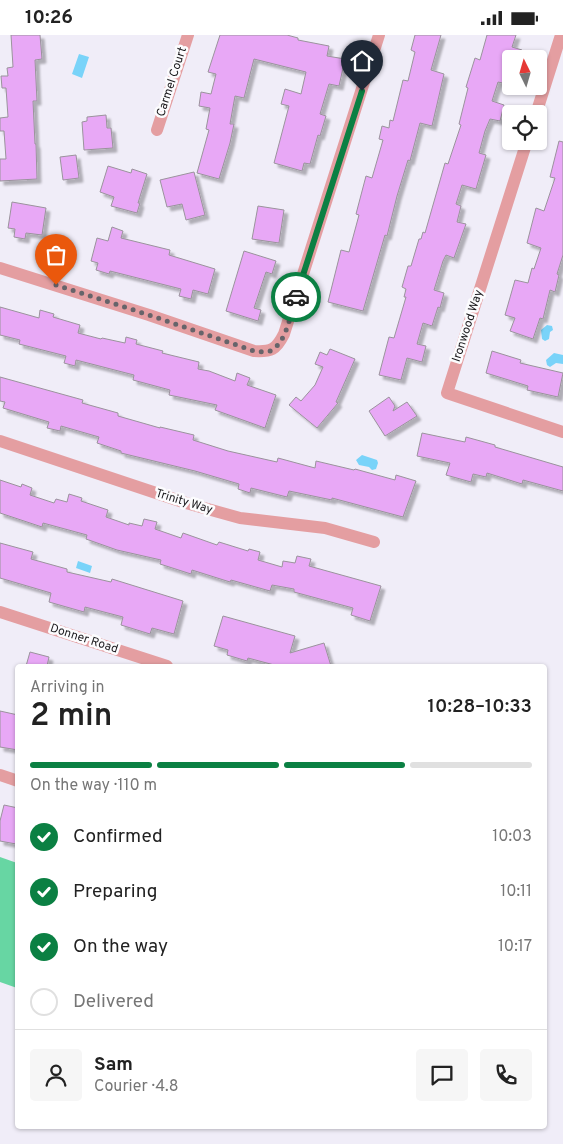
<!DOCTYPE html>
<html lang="en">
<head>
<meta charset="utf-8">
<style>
	:root { --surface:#fff; --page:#f6f6f6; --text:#222; --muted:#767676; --line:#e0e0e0; --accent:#0b8043 }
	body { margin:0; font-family:Overpass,sans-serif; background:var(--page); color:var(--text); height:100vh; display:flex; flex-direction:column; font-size:19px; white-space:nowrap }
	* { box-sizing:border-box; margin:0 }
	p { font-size:16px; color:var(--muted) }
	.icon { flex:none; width:28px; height:28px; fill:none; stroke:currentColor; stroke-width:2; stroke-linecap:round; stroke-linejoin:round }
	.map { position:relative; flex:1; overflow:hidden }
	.sheet { position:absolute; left:15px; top:629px; width:532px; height:465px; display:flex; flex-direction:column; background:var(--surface); border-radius:5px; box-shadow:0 1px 4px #0004 }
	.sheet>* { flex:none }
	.needle { width:32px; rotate:355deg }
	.tools { position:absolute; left:502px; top:15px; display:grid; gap:10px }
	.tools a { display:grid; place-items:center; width:45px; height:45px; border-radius:5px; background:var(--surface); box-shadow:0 1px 4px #0004; font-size:25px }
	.pin { position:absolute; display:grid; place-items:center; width:42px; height:42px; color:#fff; margin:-51px -21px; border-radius:50% 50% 50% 0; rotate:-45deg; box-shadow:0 0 5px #0007 }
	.pin .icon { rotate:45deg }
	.courier { position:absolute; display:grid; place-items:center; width:50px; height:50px; margin:-25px; border:4px solid #0b8043; border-radius:50%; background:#fff; color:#222; box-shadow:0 1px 6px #0007 }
	.headline em { font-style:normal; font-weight:600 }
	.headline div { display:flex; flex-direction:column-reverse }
	.headline { display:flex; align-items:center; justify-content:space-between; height:85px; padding:0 15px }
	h1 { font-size:32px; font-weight:600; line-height:38px }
	.bar { display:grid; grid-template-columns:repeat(4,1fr); gap:8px 5px; align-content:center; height:60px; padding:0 15px }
	.bar i { height:6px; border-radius:4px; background:var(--line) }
	.bar .on { background:var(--accent) }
	.bar p { grid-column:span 4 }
	.line { display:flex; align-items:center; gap:12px; padding:0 15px; border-top:1px solid var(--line) }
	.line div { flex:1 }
	.round { display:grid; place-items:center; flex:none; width:52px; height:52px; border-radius:5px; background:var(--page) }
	ol { padding:0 15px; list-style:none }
	li { display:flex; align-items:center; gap:15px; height:55px }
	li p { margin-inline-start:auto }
	li .icon { padding:5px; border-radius:50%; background:var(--accent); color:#fff; stroke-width:4 }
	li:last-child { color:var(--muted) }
	li i { width:28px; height:28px; border:2px solid var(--line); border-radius:50% }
	.status { display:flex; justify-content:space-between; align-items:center; height:35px; padding:0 25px; background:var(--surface); direction:ltr }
	.status svg { height:14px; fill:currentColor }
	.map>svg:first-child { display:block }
	.forest { fill:#67d6a3 }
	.water { fill:#79d3f9 }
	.building { fill:#e8a8f6; stroke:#9a939c; filter:url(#shadow) }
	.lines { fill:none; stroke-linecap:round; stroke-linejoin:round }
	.minor { stroke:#e49ea1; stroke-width:12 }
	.done { stroke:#66646a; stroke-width:5; stroke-dasharray:0 9 }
	.route { stroke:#0b8043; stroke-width:6 }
	.labels { text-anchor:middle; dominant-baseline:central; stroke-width:5; stroke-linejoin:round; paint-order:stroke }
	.street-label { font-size:12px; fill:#1b1a1d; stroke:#fcfcfe }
</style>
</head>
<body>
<div class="status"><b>10:26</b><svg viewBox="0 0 49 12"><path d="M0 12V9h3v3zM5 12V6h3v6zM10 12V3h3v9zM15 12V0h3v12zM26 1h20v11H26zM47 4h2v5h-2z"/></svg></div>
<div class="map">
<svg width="563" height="1109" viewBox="0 0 563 1109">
	<defs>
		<filter id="shadow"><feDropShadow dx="4" dy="4" stdDeviation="1" flood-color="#0004"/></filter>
	</defs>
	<rect width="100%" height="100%" fill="#f0edf8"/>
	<path class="forest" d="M0,822L17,828V953L0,947Z"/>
	<path class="water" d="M79,19L89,22L82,43L72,39Z
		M547,290L552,291L553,295L550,297L549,304L545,306L542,304L541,295Z
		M554,318L563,320V329L556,328L550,332L547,330L546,325Z
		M362,420L377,425L378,428L376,434L372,435L369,432L359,430L356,425Z
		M78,526L92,531L90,538L76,533Z"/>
	<path class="building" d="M11,0H40L42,24L35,25L37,66H33L35,109H36L37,144L0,146V124H6L4,96H0V83L8,82L6,53H2L1,41H8L7,33L13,32Z
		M220,0H287L298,3V5L329,11L327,21L345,24L339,51L329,49L320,79L326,81L320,101L318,100L310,129L304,128L302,136L274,128L289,71L281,69L285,54L301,59L306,37L254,24L244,63L235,61L230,89H234L230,108L219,144L197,138L209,95L206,94L210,73L199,71L201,57L211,59L216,39L208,37Z
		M415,0H441L431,35L444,39L432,91L420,88L410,126L408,125L397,161L387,201L385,200L363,276L328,267L341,215L349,217L359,180L356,179L366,141L372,143L383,105L379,104L382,91L389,93L390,85L393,86L403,45L408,46L415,17L411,15Z
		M487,0H516L512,12L522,15L519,24H511V50L498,47L492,66L504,70L500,86L490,84L485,96L479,118L486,120L476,154L462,150L456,169L461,171L457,187L466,189L454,223L446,220L443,226L434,255L444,258L440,273L438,272L432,291L423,288L417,309L426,311L422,327L407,323L401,345L379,340L389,302L394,303L406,262H404L406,254L402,252L408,231H411L419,204H421L423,197L425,198L445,128L448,129L461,90L459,89L468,53L466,52L475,23L480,25Z
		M106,80L107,93H111L113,113L84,115L82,87L87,86V82Z
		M559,106L563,107V220L557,239L559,240L555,257L550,255L543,284L540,283L533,304L510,296L515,283L505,280L515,245L528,248L532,233L534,234L541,213L527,208L536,173L544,176L555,143L550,142Z
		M76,120L79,143L63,145L60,122Z
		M108,131L131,138L132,134L147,139L138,168H140L137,178L111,171L114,162L100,157Z
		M194,137L205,180L186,185L182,169L167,172L160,145Z
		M12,167L46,173L42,200L26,198L25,204L14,202L15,194L8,193Z
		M258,171L284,175L279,208L252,204Z
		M112,192L123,196L121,203L170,215L169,220L215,234L208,259L193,255L191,264L179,261L181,254L110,236L109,239L96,235L98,228L91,226L97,203L108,206Z
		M244,216L276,226L272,239L266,237L254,273L261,275L258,286L226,276Z
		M0,272L39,283L40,275L54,279L53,282L80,290L78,298L101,304L102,303L125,308L126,302L137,305L136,309L163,316L162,318L199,327L198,334L209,336L235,346L237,338L250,343L247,350L276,360L265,393L215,375L217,370L169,360L170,355L133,345L134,340L76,325L75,331L64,328L66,321L19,309L20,305L0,300Z
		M330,314L355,324L336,367L338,368L317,393L289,370L296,362L301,366L315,350L323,332L315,329L320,317L327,320Z
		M492,316L521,325L520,328L563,338L558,362L527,355L528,351L486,338Z
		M0,342L83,365L82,368L118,378V381L160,393V392L194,400L193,405L228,416L277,427L278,423L315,433L316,426L354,435L355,434L395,445L396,440L416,446L403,482L332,463V465L289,456L287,462L251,453L250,458L238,454L239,449L195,436L121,418V416L97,408L99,402L61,391L60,396L47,393L49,387L3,373L5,367L0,366Z
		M389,362L395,371L393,376L407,367L417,381L385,401L369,376Z
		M422,398L465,407L466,402L495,410V412L563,432V456L523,445L522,449L487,438L486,442L473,439L471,447L446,440L450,428L417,421Z
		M0,445L21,452L22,449L32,453L30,460L54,468L56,464L67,467L69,459L82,463L81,466L108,475L106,482L129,490V488L142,491L144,484L157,487L155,494L181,503L183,498L217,510L219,507L248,516L249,514L260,517L258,525L282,532L283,526L295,528L297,521L311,524L309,531L381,551L370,586L351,580L353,573L294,557V554L272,550L270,556L231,545L230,547L192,535L191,539L160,529L161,525L117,515L86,504L87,500L43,488L42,492L0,478Z
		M0,508L33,517L31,524L67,534V537L111,547L112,544L183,566L174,599L152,593L150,599L121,590L123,582L85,572L84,577L49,567L51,558L0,543Z
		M223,581L295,601L290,618L324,608L331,631H278L248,623L247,626L227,620L228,615L214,611Z
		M30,617L49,622L47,631H26Z
		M0,676L18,680V715L0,712Z
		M4,770L18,773V801L16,809L0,806V786Z"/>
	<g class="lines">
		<path class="minor" d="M536,79L561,0
			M157,95L188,0
			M527,106L447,358L563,397
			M0,233L149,280L254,316C271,317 276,315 284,299L379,0
			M0,406L186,468L240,483L325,493L374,507
			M0,577L167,631
			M0,740L18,746"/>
	</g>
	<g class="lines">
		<path class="done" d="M56,250L149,280L254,316C259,316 265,318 270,316C287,308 290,279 296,262"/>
		<path class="route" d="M296,262L362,56"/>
	</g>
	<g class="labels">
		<g class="street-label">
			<text transform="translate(172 47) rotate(-72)">Carmel Court</text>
			<text transform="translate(468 291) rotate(-72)">Ironwood Way</text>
			<text transform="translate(184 467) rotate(17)">Trinity Way</text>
			<text transform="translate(84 604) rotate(18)">Donner Road</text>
		</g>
	</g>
</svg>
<div class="tools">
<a><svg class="needle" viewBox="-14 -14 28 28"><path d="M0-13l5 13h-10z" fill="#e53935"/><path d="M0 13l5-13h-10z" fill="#767676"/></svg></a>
<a><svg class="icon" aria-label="locate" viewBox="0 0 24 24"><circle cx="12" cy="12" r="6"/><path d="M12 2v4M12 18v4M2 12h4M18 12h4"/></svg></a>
</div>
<div class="pin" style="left:56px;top:250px;background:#ea580c"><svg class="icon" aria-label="bag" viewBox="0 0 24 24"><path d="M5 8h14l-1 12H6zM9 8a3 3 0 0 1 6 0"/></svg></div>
<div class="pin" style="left:362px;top:56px;background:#1f2937"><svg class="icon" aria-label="home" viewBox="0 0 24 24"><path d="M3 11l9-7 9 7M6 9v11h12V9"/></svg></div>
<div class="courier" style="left:296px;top:262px"><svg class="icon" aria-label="car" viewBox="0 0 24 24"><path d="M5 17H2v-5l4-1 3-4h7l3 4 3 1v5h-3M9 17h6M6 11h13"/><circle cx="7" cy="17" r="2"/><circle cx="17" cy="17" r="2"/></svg></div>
<section class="sheet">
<div class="headline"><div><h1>2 min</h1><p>Arriving in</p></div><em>10:28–10:33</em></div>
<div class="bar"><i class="on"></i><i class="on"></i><i class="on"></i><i></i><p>On the way · 110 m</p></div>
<ol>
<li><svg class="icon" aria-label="check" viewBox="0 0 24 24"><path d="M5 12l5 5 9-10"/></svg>Confirmed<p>10:03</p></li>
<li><svg class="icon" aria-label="check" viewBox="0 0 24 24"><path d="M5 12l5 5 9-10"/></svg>Preparing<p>10:11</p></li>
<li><svg class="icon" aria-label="check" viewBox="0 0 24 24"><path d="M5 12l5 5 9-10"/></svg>On the way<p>10:17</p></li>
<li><i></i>Delivered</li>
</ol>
<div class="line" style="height:90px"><a class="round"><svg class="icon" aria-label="person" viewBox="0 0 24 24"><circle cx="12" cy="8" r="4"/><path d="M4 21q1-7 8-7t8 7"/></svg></a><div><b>Sam</b><p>Courier · 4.8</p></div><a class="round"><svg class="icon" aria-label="chat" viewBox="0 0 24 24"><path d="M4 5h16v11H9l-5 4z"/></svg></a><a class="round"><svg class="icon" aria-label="phone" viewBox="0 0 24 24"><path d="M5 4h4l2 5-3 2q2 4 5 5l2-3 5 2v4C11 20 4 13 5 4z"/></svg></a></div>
</section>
</div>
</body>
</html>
